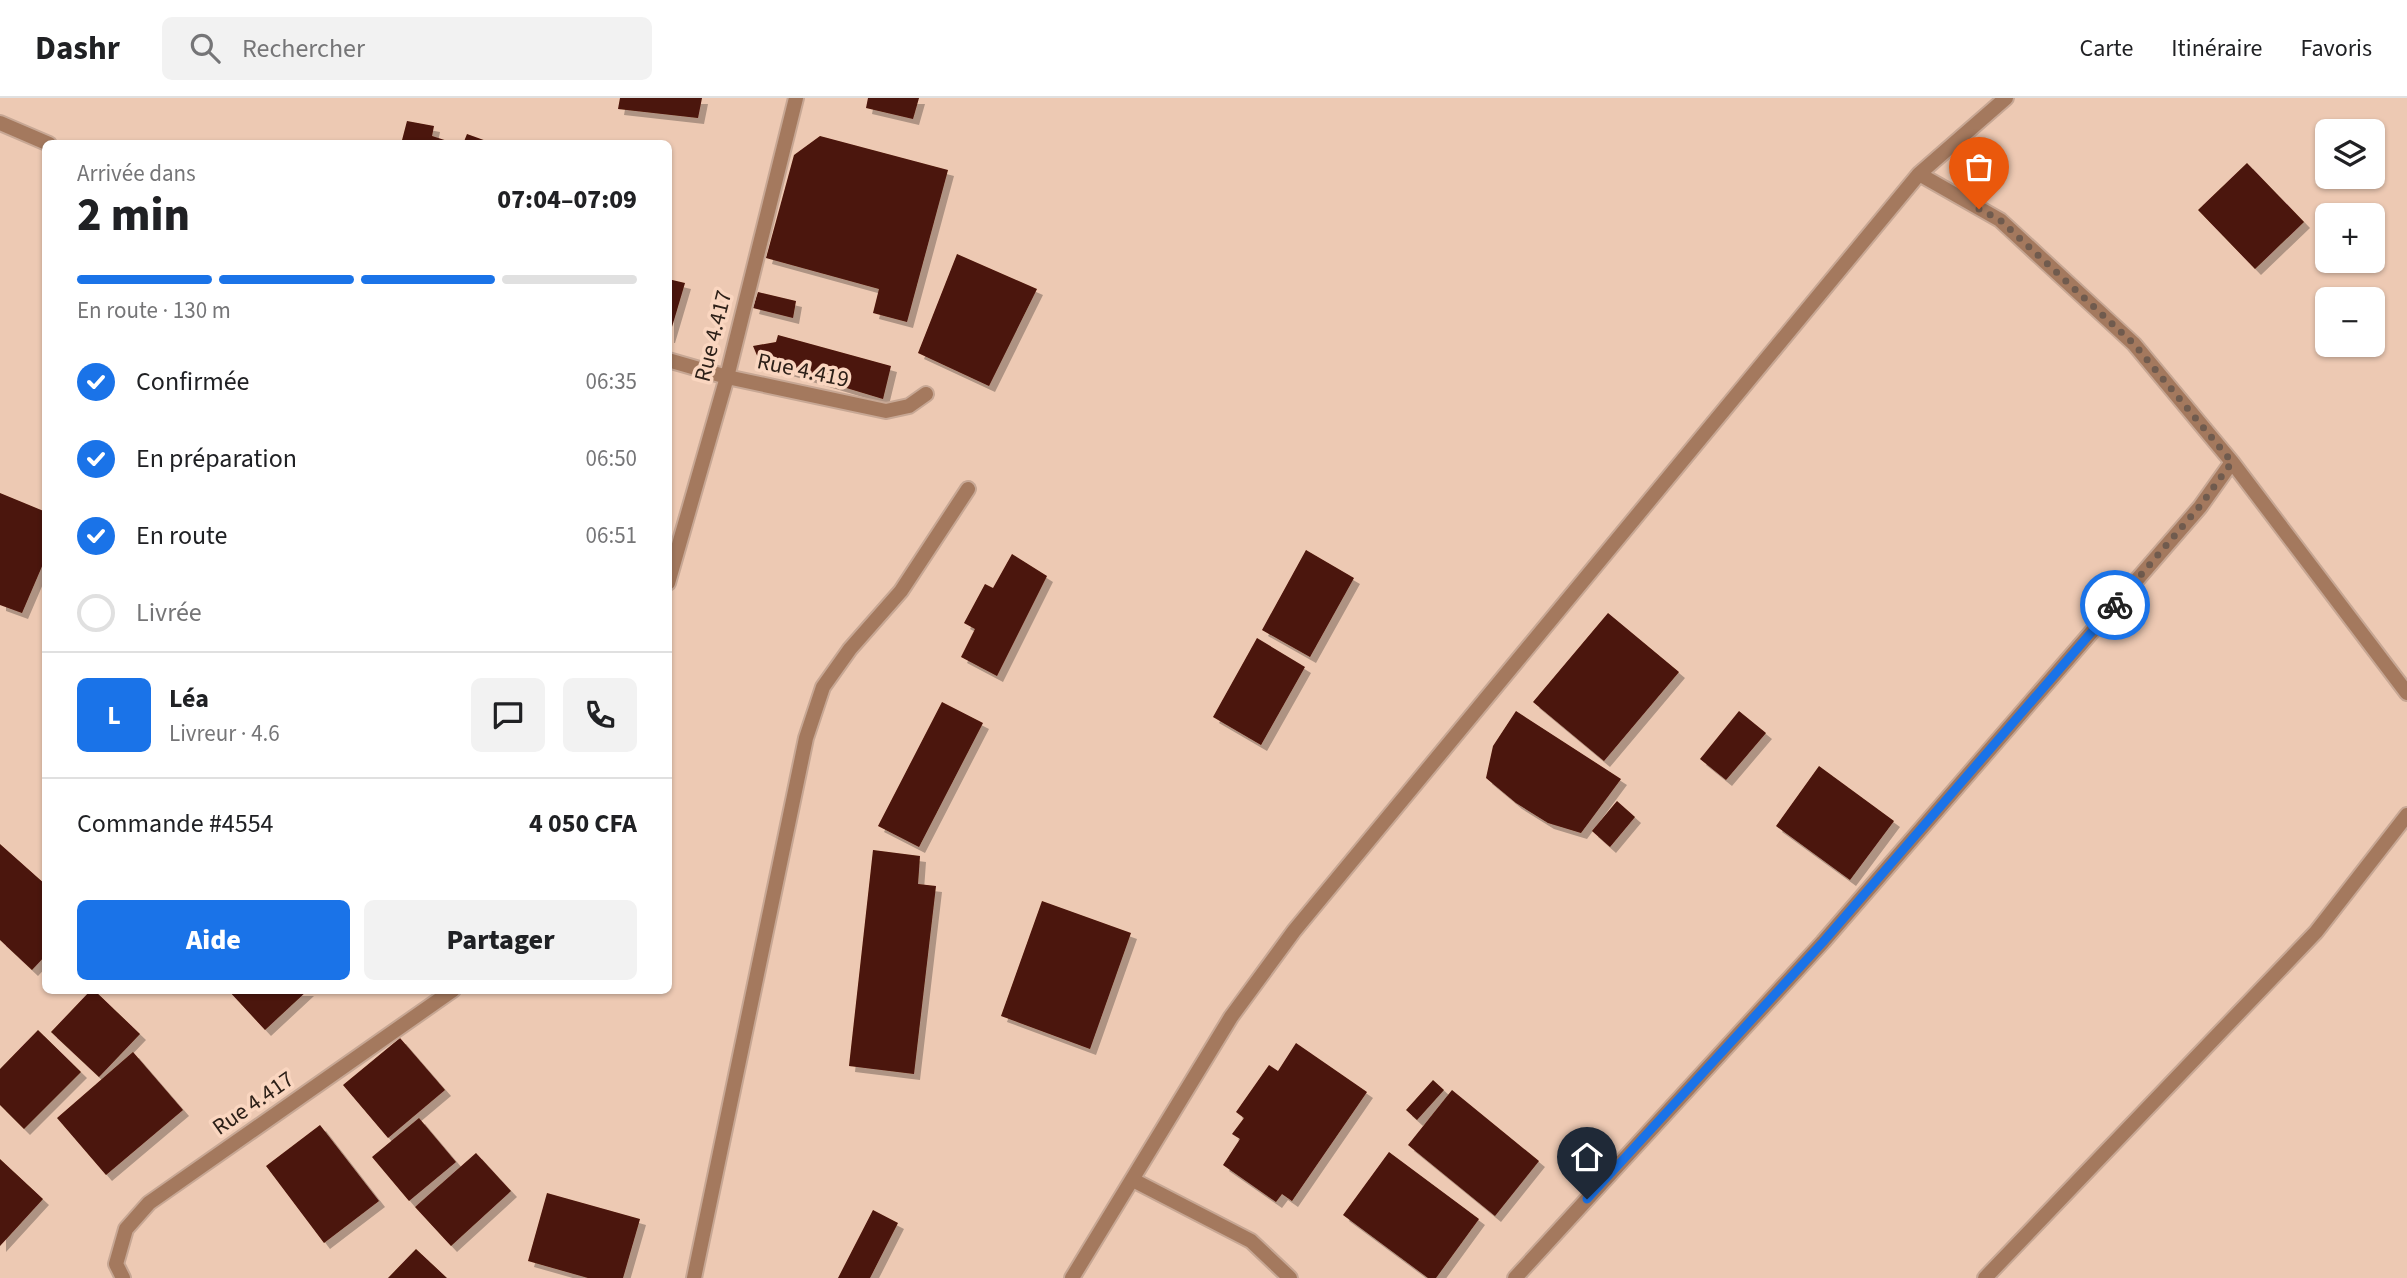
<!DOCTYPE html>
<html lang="fr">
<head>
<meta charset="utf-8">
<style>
	:root { --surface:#fff; --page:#f2f2f2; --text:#202124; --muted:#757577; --line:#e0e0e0; --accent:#1a73e8 }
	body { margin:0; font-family:"Source Sans 3",sans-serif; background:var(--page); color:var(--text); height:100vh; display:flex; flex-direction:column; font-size:26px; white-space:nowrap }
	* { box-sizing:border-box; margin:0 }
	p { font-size:23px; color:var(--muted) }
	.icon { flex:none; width:38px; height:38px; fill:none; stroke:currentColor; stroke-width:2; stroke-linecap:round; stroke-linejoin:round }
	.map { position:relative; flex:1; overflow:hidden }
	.side { position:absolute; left:42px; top:42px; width:630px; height:854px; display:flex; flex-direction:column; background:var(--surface); border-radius:10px; box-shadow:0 2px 5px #0004 }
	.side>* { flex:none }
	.fabs { position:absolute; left:2315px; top:21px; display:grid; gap:14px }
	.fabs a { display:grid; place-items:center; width:70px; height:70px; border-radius:10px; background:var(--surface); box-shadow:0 2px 5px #0004; font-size:35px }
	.pin { position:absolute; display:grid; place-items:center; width:60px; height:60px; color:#fff; margin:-72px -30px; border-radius:50% 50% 50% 0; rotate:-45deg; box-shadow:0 0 7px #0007 }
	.pin .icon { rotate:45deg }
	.courier { position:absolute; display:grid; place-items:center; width:70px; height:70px; margin:-35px; border:5px solid #1a73e8; border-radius:50%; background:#fff; color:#222; box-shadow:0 2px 9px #0007 }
	.head em { font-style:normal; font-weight:800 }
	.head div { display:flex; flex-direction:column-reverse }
	.head { display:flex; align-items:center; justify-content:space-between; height:119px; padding:0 35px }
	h1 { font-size:46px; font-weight:800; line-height:52px }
	.bar { display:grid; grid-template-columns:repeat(4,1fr); gap:10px 7px; align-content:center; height:84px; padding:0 35px }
	.bar i { height:9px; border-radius:5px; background:var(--line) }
	.bar .current { background:var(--accent) }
	.bar p { grid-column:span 4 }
	.line { display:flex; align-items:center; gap:18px; padding:0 35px; border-top:2px solid var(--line) }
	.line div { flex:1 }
	.round { display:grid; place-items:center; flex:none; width:74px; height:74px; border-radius:10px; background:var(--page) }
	ol { padding:0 35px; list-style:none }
	li { display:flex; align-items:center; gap:21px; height:77px }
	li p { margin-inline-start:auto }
	li .icon { padding:7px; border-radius:50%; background:var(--accent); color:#fff; stroke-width:4 }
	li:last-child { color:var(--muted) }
	li i { width:38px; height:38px; border:4px solid var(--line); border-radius:50% }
	.action { display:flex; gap:14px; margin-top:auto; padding:14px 35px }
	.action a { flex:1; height:80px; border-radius:10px; background:var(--accent); color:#fff; font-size:28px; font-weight:800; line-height:80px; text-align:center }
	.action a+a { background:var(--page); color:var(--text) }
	header { display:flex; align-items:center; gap:42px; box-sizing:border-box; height:98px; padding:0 35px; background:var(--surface); border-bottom:2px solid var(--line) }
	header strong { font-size:33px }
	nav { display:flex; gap:38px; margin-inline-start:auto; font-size:24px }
	.search { width:490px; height:63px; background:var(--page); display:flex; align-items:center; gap:18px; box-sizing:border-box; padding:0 24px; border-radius:10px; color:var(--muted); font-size:26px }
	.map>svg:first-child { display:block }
	.building { fill:#4c1308; filter:url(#shadow) }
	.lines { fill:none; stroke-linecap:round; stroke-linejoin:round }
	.minor-casing { stroke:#c7a794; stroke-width:18 }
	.minor { stroke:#a4795e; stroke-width:14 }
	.done { stroke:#705b4e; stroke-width:7; stroke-dasharray:0 12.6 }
	.route { stroke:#1a73e8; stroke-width:9 }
	.labels { text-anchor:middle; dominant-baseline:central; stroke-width:7; stroke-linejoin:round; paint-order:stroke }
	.street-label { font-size:23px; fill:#2d2018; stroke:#fad6c0 }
</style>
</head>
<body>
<header>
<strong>Dashr</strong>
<div class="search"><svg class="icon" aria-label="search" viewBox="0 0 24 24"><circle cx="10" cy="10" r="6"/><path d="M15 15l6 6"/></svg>Rechercher</div>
<nav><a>Carte</a><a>Itinéraire</a><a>Favoris</a></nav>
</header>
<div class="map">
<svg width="2407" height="1180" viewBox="0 0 2407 1180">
	<defs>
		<filter id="shadow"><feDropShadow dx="6" dy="6" stdDeviation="0" flood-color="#0004"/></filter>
	</defs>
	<rect width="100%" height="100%" fill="#edc9b3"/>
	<path class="building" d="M620,0H702L698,20L618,11Z
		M868,0H919L913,21L866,10Z
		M407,23L434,28L432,38L457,46H401Z
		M467,36L492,45V46H463Z
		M820,38L948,72L907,224L873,215L879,191L766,160L794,57Z
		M2247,65L2304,124L2255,171L2198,112Z
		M957,156L1037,191L989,288L918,255Z
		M668,181L685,185L669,239H668Z
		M758,194L796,203L793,220L753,210Z
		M778,237L891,268L883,301L770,267H761L753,248L776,244Z
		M0,395L46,414V459L22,515L0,507Z
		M1306,452L1354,480L1310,559L1262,532Z
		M1012,456L1047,478L997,578L961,559L975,531L964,525L985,486L993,490Z
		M1608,515L1679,574L1604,663L1533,604Z
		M1257,540L1305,569L1261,647L1213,619Z
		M942,604L983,625L919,749L878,728Z
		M1516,613L1621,681L1581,735L1548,725L1516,705L1486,680L1493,648Z
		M1739,613L1766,635L1726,682L1700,661Z
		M1819,668L1894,723L1850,782L1776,728Z
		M1617,703L1635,719L1610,749L1592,733Z
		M0,746L46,787V857L32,872L0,842Z
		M873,752L920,758L918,786L936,788L914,976L849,968Z
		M1042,803L1131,835L1090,951L1001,918Z
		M91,892H94L140,936L99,979L51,934Z
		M228,892H308L265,932Z
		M38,932L81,974L24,1031L0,1007V971Z
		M400,940L445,992L388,1040L343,987Z
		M1296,945L1367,994L1292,1103L1282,1096L1276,1104L1223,1067L1240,1041L1232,1036L1244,1020L1236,1014L1269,967L1278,973Z
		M133,954L183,1012L106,1077L57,1020Z
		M1433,982L1444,992L1417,1022L1406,1012Z
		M1452,992L1539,1063L1495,1118L1408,1047Z
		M419,1020L456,1064L409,1103L372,1059Z
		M320,1027L379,1103L324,1145L266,1068Z
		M1389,1054L1479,1121L1436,1180H1428L1343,1117Z
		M476,1055L511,1093L451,1148L415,1109Z
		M0,1061L43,1101L0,1148Z
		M547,1095L640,1121L623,1180H588L528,1163Z
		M873,1112L898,1125L870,1180H838Z
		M416,1151L447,1180H388Z"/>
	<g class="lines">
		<defs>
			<path id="minor" d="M0,25L49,46
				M1919,76L2000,122L2134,246L2232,364L2407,595
				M668,262L727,279L886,313L909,308L926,296
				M668,485L727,279L796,0
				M1133,1082L1251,1143L1290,1180
				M123,1180L116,1166L126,1131L149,1105L453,892
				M694,1180L806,640L823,589L850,551L901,493L968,391
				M1072,1180L1231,919L1294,833L1919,76L2006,0
				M1515,1180L1823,844L2200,409L2232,364
				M1985,1180L2316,834L2407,717"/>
		</defs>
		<use href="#minor" class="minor-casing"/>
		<use href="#minor" class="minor"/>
	</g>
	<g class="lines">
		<path class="done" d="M1979,111L2000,122L2134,246L2232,364L2200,408L2115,507"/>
		<path class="route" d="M1587,1101L1823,844L2115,507"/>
	</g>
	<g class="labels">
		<g class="street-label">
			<text transform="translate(713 238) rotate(-76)">Rue 4.417</text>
			<text transform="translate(803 272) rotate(12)">Rue 4.419</text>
			<text transform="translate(253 1005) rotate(-35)">Rue 4.417</text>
		</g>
	</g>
</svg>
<div class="fabs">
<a><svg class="icon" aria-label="layers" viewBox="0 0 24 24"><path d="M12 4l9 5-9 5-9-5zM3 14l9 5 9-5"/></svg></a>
<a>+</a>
<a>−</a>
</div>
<div class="pin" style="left:1979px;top:111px;background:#ea580c"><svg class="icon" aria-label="bag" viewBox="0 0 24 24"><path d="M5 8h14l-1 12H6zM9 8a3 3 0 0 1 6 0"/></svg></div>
<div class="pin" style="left:1587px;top:1101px;background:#1f2937"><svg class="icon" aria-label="home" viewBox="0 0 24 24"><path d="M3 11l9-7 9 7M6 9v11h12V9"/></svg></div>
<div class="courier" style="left:2115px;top:507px"><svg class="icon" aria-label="bike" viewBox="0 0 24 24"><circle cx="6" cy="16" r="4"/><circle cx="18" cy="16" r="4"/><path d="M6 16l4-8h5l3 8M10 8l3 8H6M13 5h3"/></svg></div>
<section class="side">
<div class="head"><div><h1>2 min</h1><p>Arrivée dans</p></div><em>07:04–07:09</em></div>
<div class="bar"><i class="current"></i><i class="current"></i><i class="current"></i><i></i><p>En route · 130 m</p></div>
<ol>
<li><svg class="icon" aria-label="check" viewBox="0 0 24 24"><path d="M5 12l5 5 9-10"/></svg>Confirmée<p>06:35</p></li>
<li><svg class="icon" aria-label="check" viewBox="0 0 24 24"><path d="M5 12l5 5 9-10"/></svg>En préparation<p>06:50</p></li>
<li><svg class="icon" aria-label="check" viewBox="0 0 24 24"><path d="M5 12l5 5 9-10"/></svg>En route<p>06:51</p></li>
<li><i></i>Livrée</li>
</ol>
<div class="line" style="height:126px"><b class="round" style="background:var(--accent);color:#fff">L</b><div><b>Léa</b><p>Livreur · 4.6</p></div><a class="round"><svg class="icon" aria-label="chat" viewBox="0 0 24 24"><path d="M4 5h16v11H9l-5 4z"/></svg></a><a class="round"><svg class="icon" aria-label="phone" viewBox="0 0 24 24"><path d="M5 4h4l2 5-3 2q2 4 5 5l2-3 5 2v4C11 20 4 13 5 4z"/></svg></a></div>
<div class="line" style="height:91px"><div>Commande #4554</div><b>4 050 CFA</b></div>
<div class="action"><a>Aide</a><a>Partager</a></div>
</section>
</div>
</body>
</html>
